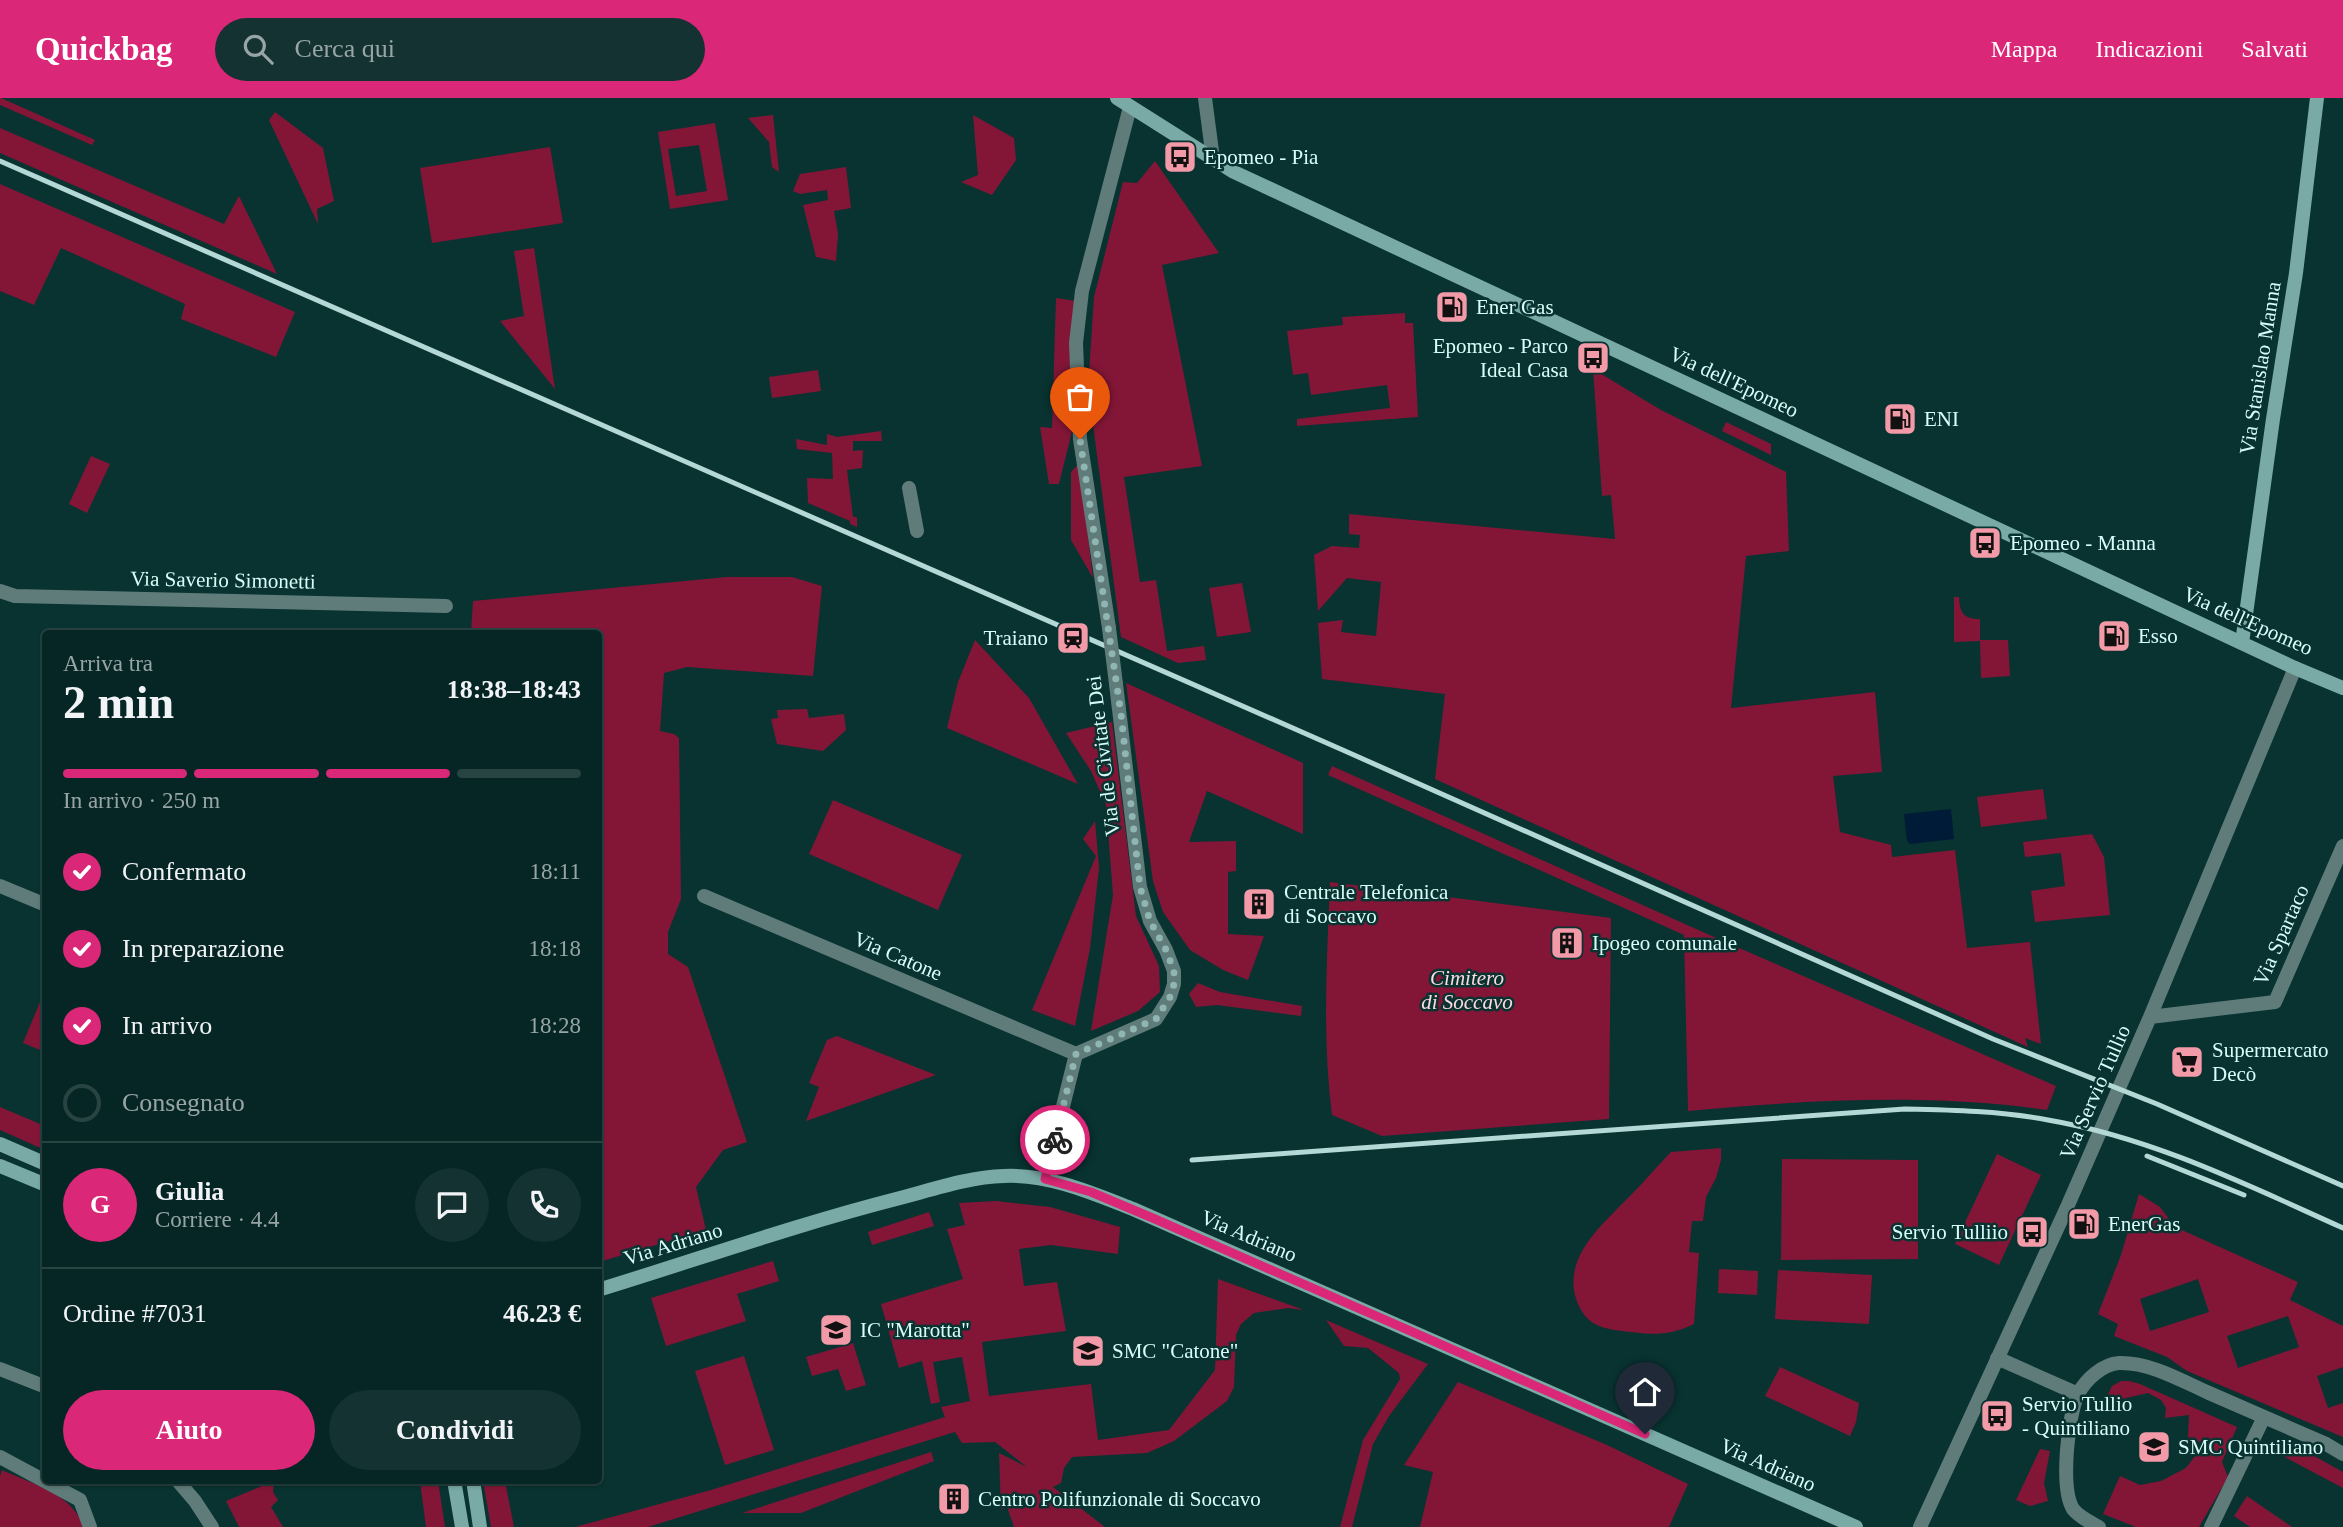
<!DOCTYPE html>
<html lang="it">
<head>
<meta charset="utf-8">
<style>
	:root { --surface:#062625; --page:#143232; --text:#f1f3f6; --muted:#98a5a7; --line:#274342; --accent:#db2777 }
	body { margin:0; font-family:Georgia,serif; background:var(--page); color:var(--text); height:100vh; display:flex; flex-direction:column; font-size:26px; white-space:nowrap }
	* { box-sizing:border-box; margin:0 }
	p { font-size:23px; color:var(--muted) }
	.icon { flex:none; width:38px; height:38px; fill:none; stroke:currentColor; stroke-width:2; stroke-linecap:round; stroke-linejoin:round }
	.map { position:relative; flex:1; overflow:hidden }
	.panel { position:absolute; left:42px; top:532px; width:560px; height:854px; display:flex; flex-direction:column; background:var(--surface); border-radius:7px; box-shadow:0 2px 5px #0004,0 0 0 2px var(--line) }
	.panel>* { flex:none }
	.pin { position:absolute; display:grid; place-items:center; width:60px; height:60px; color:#fff; margin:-72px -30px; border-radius:50% 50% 50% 0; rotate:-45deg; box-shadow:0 0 7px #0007 }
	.pin .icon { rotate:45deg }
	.courier { position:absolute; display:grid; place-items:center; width:70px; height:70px; margin:-35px; border:5px solid #db2777; border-radius:50%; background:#fff; color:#222; box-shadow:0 2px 9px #0007 }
	.summary em { font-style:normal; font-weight:600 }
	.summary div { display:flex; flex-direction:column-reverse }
	.summary { display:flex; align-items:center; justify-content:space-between; height:119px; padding:0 21px }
	h1 { font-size:46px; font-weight:600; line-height:52px }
	.bar { display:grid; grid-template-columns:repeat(4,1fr); gap:10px 7px; align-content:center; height:84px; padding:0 21px }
	.bar i { height:9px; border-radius:5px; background:var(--line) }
	.bar .active { background:var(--accent) }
	.bar p { grid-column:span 4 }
	.line { display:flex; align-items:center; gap:18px; padding:0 21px; border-top:2px solid var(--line) }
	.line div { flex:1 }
	.round { display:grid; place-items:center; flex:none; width:74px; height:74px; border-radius:37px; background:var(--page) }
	ol { padding:0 21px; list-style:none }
	li { display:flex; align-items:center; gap:21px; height:77px }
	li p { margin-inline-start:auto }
	li .icon { padding:7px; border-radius:50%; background:var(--accent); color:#fff; stroke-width:4 }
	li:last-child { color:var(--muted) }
	li i { width:38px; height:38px; border:4px solid var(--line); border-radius:50% }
	.cta { display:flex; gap:14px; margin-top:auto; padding:14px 21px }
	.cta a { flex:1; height:80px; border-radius:42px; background:var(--accent); color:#fff; font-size:28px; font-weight:600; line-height:80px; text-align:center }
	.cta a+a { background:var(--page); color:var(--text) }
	header { display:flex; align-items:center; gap:42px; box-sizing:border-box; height:98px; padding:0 35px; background:var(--accent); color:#fff }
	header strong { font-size:33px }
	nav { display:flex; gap:38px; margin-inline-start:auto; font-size:24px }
	.search { width:490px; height:63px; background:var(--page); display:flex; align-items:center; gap:18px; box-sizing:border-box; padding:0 24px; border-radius:38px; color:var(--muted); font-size:26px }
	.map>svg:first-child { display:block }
	.green { fill:#831637; fill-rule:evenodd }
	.water { fill:#001b37 }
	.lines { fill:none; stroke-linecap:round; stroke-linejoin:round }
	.street { stroke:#5f7c7a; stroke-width:14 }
	.secondary { stroke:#7aaaa6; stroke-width:14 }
	.rail { stroke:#b3d8d5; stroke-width:5 }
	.street-bridge { stroke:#5f7c7a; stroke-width:14 }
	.done { stroke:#90b6b4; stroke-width:7; stroke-dasharray:0 12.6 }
	.route { stroke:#db2777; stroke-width:9 }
	.labels { text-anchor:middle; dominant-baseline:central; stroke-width:5; stroke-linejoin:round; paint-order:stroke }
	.poi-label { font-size:21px; fill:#d9fdfa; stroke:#083331; text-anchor:start }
	.street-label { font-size:21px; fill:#d9fdfa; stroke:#083331 }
	.park-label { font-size:21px; font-style:italic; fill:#fddadf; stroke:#083331 }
</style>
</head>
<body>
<header>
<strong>Quickbag</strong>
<div class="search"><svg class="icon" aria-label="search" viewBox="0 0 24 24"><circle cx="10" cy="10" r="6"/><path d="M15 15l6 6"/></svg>Cerca qui</div>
<nav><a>Mappa</a><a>Indicazioni</a><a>Salvati</a></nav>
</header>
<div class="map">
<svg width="2343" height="1429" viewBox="0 0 2343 1429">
	<rect width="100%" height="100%" fill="#083331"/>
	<path class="green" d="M0,0H1L95,42L92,47L0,7Z
		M275,14L323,50L334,103L317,111L318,126L269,22Z
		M773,17L779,74L772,69L769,44L748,20Z
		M973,17L1014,40L1016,62L992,97L961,84L978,77Z
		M715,25L728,102L670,111L658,34ZM699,47L707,93L676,98L668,51Z
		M0,30L224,126L239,98L277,176L0,55Z
		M550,49L563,125L432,145L420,70Z
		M1155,63L1219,155L1162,167L1202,368L1124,379L1140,484L1156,482L1167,553L1204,548L1206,562L1178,565L1121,539L1090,304L1089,275L1094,199L1123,84L1137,85Z
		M846,69L851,110L834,113L838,136L836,163L816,159L803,107L828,102L827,92L800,96L793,93L800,76Z
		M0,86L295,214L276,259L181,221L185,206L61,150L34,207L0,193Z
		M534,150L555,291L500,223L524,218L514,153Z
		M1056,200L1076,203L1070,243L1072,320L1075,321L1059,386H1049L1040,329L1052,330Z
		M1405,215V225H1413L1418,319L1297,328V321L1390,310L1387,287L1311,297L1308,275L1293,277L1287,233L1343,227L1342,219Z
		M1593,271L1661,312L1786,374L1789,453L1746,458L1731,610L1875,594L1882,674L1833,678L1840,734L1891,747L1892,759L1955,752L1967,850L2030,844L2041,946L2025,940L2028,949L1435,681L1445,596L1322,581L1318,525L1343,522L1341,534L1376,538L1381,484L1347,480L1318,513L1314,457L1332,448L1359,450L1360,437L1349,436V416L1615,441L1611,397L1602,398Z
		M818,272L821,293L772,300L769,279Z
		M1726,324L1771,346V357L1722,333Z
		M881,333L882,343H853V353L863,352L862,370L847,372L853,419H857V429L850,426V423L808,405L807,380L833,381L832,355L797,351L796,341L827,347V336L837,339Z
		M91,358L110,366L87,415L69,406Z
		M1079,365L1093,480L1071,442V374Z
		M727,479H792L822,488L813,578L687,569L664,575L660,633L674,636L679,640L681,801L668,834V856L688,869L747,1044L723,1052L696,1089L706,1132L599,1164L598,536L471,535L473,503Z
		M1242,485L1251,534L1217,539L1209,490Z
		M1954,499H1959C1960,515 1963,521 1980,521V542H2008L2010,578L1981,580L1980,543L1954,544Z
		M975,542L1029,600L1078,686L947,630L958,584Z
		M1126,585L1303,665V736L1207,693L1189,744L1236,743V773L1228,774V836L1264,838L1248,882L1223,872L1190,852L1163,814L1153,783Z
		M807,611L809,620L844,616L846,632L823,653L777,646L771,621L778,620L777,612Z
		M1112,624L1136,818L1159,868L1160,894L1138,913L1091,933L1113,797L1106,707L1091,673L1066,635Z
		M1332,668L1723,843L2056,988L2047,1012C1928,995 1808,1002 1688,1013L1684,837L1328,677Z
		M2043,691L2047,721L1981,729L1977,699Z
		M833,702L962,757L938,812L809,756Z
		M1095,723L1099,770L1090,850L1075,928L1032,912L1096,758L1083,741Z
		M2092,736L2104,759L2110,817L2035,824L2031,793L2065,788L2061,755L2025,759L2023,744Z
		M1330,784L1611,820L1609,1021L1382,1038L1332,1017C1322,940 1327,862 1330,784Z
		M1198,885L1220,894L1302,908L1301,918L1217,907L1196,909L1189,896Z
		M42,899L45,900V954L23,945Z
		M837,938L936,977L806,1023L819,989L809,985L827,942Z
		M0,1009L45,1028V1052L0,1032Z
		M1721,1050V1062L1716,1080L1706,1099L1703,1123H1692L1689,1154L1699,1155L1694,1226C1665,1240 1646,1236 1615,1232C1597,1229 1586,1224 1578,1206C1559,1161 1603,1126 1631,1097C1645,1083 1657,1068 1671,1054Z
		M1997,1056L2041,1077L1999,1167L1955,1146Z
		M1782,1061L1918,1062V1161L1781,1162Z
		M2139,1096L2160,1109L2175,1129L2298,1184L2290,1202L2343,1228V1269L2317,1278L2328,1310L2343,1305V1339L2187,1273L2167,1259L2114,1238L2118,1226L2098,1216L2121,1157ZM2198,1181L2209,1214L2150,1233L2140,1201ZM2288,1218L2299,1249L2238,1270L2227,1238Z
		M996,1103L1050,1109L1120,1129L1118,1156L1051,1147L1019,1151L1024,1188L1057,1184L1066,1233L982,1244L989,1298L1091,1286L1098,1342L1169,1332L1215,1272L1218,1181L1304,1212L1288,1210L1254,1215L1241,1226L1236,1237L1234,1289L1227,1303L1174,1343L1147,1355L1072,1359L1064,1370L1061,1385L1053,1389L1105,1429H1014L1007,1409L1001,1412L999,1355L1027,1369L995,1344L962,1345L955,1334L648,1429H575L711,1392L945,1319L941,1309L970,1303L962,1259L933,1264L940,1304L931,1306L922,1263L899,1270L881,1206L963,1181L947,1131L965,1127L959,1105Z
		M929,1114L934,1128L872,1147L868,1134Z
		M773,1163L779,1183L737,1196L746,1223L666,1248L651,1200Z
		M1719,1171L1758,1173L1757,1197L1718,1195Z
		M1778,1172L1872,1177L1869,1226L1775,1221Z
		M1326,1222L1428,1266L1389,1318L1373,1346L1352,1429H1340L1363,1342L1400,1281L1399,1275L1368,1250L1344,1248Z
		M853,1245L866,1287L846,1293L838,1271L812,1278L806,1259Z
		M744,1258L774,1352L725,1367L695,1273Z
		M1780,1269L1859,1305L1856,1324L1850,1338L1765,1298Z
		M2121,1283H2129L2140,1286L2237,1329L2222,1364L2228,1379L2199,1429H2136L2103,1416L2120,1378L2140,1387L2161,1383L2186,1370L2204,1346L2188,1339L2189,1317L2165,1320L2166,1310L2161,1302L2148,1295L2104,1305L2112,1288Z
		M1458,1284L1607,1347L1688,1386L1669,1429H1420L1433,1374L1404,1367Z
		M2289,1344L2343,1374V1390L2281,1357Z
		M2040,1351L2050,1353L2044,1385L2048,1403L2030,1408L2016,1402Z
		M931,1354L934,1363L801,1415H742Z
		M2,1372C30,1385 74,1396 83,1429H0V1378Z
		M274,1383L273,1394L278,1402L271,1409L283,1429H239L226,1403Z
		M420,1383H438L445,1429H426Z
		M483,1383H505L514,1429H491Z
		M2247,1398L2292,1429H2250L2234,1418Z"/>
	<path class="water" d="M1951,711L1954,741L1910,746L1907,743L1904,716Z"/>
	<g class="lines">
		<path class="street" d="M1205,0L1213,61
			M909,390L917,433
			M0,493L15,498L446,508
			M1109,530L1080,341L1076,245L1082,193L1130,9
			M0,788L46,807
			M704,798L1076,956
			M2150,919L2275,904L2343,748
			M1045,1081L1076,956L1156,921L1170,899L1174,886V873L1166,852L1150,823L1140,789L1116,586
			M1997,1260L2078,1296
			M0,1271L46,1289
			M0,1359L80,1402L90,1429
			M177,1382L195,1403L212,1429
			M1920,1429L2068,1107L2150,919L2295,570
			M2099,1429C2090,1424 2079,1419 2073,1411C2060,1390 2068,1317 2078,1296C2086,1281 2103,1266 2119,1265C2150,1264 2182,1283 2209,1295C2248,1312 2287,1329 2326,1346L2343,1356
			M2211,1429L2264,1319"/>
		<path class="secondary" d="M1117,0L1234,74L2295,570L2343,590
			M2242,545L2273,321L2296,175L2317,0
			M0,1046L46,1066
			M0,1068L46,1087
			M598,1192C699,1161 798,1126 900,1100C934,1091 969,1079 1004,1078C1049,1076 1092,1095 1133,1111L1856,1429
			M454,1382L462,1429
			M473,1382L480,1429"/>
		<path class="rail" d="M0,63L1345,653L1993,941L2157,1006L2343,1088
			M2147,1058L2244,1097
			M1192,1062L1905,1011C1953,1012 2001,1013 2048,1022C2153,1040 2247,1087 2343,1130"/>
		<path class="street-bridge" d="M1109,530L1116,586"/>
	</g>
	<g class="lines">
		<path class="done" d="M1055,1042L1076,956L1156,921L1170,899L1174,886V873L1166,852L1150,823L1140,789L1121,616L1080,341"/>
		<path class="route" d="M1055,1042L1045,1081L1091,1094L1155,1121L1645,1336"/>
	</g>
	<defs>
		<symbol id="bus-square" viewBox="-11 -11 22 22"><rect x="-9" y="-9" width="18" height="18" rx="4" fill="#f39aa8" stroke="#083331"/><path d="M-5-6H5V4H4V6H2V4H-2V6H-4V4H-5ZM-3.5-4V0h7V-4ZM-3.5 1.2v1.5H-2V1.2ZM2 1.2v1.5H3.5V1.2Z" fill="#111"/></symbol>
		<symbol id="fuel-square" viewBox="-11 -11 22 22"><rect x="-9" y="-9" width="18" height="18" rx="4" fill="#f39aa8" stroke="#083331"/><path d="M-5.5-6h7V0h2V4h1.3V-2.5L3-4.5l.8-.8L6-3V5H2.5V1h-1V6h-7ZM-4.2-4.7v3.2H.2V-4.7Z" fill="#111"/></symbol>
		<symbol id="station-square" viewBox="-11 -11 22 22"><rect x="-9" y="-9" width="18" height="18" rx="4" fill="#f39aa8" stroke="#083331"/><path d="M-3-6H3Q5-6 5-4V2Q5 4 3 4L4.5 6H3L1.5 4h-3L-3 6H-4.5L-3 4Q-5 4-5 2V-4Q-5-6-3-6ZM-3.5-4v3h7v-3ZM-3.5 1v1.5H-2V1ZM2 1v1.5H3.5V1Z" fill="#111"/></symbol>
		<symbol id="building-square" viewBox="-11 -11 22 22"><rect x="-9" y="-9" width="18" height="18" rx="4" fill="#f39aa8" stroke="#083331"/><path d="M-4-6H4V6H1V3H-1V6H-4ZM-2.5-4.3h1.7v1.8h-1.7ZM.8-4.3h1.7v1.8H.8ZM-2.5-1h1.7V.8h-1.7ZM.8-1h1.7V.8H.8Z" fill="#111"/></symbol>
		<symbol id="supermarket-square" viewBox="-11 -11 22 22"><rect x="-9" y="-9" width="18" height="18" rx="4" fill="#f39aa8" stroke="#083331"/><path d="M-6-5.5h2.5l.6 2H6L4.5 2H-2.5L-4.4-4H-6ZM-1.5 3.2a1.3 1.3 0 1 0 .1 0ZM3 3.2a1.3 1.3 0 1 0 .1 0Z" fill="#111"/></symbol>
		<symbol id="school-square" viewBox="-11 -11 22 22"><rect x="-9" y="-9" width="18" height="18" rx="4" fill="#f39aa8" stroke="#083331"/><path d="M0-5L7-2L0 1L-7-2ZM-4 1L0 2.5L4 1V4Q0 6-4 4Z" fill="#111"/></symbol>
	</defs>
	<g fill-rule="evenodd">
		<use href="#bus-square" x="1161" y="40" width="38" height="38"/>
		<use href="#fuel-square" x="1433" y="190" width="38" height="38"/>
		<use href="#bus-square" x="1574" y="241" width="38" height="38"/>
		<use href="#fuel-square" x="1881" y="302" width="38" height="38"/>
		<use href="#bus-square" x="1966" y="426" width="38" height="38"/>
		<use href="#fuel-square" x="2095" y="519" width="38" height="38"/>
		<use href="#station-square" x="1054" y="521" width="38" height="38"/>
		<use href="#building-square" x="1240" y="787" width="38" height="38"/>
		<use href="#building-square" x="1548" y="826" width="38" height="38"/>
		<use href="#supermarket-square" x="2168" y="945" width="38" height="38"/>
		<use href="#fuel-square" x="2065" y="1107" width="38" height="38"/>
		<use href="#bus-square" x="2013" y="1115" width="38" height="38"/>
		<use href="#school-square" x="817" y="1213" width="38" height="38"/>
		<use href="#school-square" x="1069" y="1234" width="38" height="38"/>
		<use href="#bus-square" x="1978" y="1299" width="38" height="38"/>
		<use href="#school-square" x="2135" y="1330" width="38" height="38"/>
		<use href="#building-square" x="935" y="1382" width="38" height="38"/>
	</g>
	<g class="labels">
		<g class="poi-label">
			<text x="1204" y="59">Epomeo - Pia</text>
			<text x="1476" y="209">Ener Gas</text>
			<text x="1568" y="248" text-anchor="end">Epomeo - Parco<tspan x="1568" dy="24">Ideal Casa</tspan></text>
			<text x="1924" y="321">ENI</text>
			<text x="2010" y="445">Epomeo - Manna</text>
			<text x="2138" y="538">Esso</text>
			<text x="1048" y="540" text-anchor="end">Traiano</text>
			<text x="1284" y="794">Centrale Telefonica<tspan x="1284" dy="24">di Soccavo</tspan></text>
			<text x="1592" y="845">Ipogeo comunale</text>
			<text x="2212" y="952">Supermercato<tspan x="2212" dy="24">Decò</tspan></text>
			<text x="2108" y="1126">EnerGas</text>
			<text x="2008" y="1134" text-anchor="end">Servio Tulliio</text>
			<text x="860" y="1232">IC "Marotta"</text>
			<text x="1112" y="1253">SMC "Catone"</text>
			<text x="2022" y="1306">Servio Tullio<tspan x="2022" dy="24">- Quintiliano</tspan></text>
			<text x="2178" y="1349">SMC Quintiliano</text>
			<text x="978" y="1401">Centro Polifunzionale di Soccavo</text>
		</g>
		<g class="street-label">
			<text transform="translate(2260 270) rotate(-81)">Via Stanislao Manna</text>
			<text transform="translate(1734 284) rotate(25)">Via dell'Epomeo</text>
			<text transform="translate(223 482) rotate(1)">Via Saverio Simonetti</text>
			<text transform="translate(2248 523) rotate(24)">Via dell'Epomeo</text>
			<text transform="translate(1103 658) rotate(-97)">Via de Civitate Dei</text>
			<text transform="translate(2281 837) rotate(-66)">Via Spartaco</text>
			<text transform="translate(898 858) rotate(23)">Via Catone</text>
			<text transform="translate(2095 994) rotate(-66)">Via Servio Tullio</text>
			<text transform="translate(1249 1138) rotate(23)">Via Adriano</text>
			<text transform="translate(673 1146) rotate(-17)">Via Adriano</text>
			<text transform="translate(1768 1367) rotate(24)">Via Adriano</text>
		</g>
		<g class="park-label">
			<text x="1467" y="880">Cimitero<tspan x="1467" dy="24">di Soccavo</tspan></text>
		</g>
	</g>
</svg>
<div class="pin" style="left:1080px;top:341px;background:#ea580c"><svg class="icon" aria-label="bag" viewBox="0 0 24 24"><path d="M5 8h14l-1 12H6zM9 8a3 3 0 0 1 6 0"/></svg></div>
<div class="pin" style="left:1645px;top:1336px;background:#1f2937"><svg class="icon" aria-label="home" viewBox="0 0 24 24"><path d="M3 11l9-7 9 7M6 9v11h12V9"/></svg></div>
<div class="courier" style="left:1055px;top:1042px"><svg class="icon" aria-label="bike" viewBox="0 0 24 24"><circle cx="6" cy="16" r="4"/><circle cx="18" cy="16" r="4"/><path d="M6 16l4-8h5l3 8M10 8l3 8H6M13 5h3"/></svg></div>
<section class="panel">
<div class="summary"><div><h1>2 min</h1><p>Arriva tra</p></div><em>18:38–18:43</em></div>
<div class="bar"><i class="active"></i><i class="active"></i><i class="active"></i><i></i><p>In arrivo · 250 m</p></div>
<ol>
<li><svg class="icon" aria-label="check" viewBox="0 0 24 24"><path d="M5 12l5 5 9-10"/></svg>Confermato<p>18:11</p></li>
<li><svg class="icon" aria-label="check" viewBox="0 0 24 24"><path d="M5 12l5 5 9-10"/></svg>In preparazione<p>18:18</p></li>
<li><svg class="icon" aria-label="check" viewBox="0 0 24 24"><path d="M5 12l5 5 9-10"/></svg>In arrivo<p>18:28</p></li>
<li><i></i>Consegnato</li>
</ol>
<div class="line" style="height:126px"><b class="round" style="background:var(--accent);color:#fff">G</b><div><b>Giulia</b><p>Corriere · 4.4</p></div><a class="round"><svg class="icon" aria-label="chat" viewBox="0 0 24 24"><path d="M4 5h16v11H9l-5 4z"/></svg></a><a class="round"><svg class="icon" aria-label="phone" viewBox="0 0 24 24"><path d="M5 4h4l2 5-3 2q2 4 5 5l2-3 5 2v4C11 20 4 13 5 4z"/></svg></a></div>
<div class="line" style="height:91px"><div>Ordine #7031</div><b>46.23 €</b></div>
<div class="cta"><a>Aiuto</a><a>Condividi</a></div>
</section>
</div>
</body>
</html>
